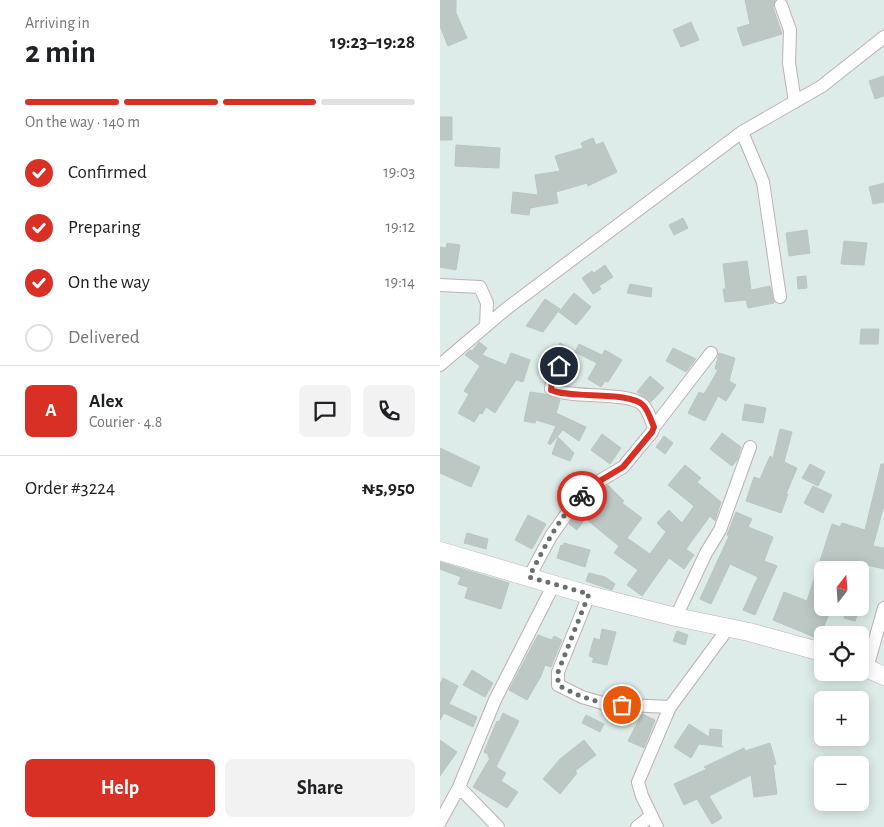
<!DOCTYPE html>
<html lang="en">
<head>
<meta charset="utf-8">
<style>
	:root { --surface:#fff; --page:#f2f2f2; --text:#202124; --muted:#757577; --line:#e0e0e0; --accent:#d93025 }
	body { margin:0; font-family:"Alegreya Sans",sans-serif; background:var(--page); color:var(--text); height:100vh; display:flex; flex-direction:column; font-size:19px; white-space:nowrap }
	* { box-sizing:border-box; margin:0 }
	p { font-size:16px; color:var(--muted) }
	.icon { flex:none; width:28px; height:28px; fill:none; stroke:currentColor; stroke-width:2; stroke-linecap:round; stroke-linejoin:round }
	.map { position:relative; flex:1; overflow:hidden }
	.drawer { display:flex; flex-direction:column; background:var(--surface); width:440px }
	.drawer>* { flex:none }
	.needle { width:32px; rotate:17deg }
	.fabs { position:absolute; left:374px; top:561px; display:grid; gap:10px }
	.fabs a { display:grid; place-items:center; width:55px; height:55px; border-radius:8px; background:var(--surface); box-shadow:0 2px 12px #0003; font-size:25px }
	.pin { position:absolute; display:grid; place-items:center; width:42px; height:42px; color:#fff; margin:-21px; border:2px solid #fff; border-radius:50%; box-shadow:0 1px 5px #0007 }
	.courier { position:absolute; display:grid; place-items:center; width:50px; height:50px; margin:-25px; border:4px solid #d93025; border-radius:50%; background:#fff; color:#222; box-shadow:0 1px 6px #0007 }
	.head em { font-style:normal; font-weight:700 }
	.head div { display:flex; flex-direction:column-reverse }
	.head { display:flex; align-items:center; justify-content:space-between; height:85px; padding:0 25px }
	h1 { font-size:32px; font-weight:700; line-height:38px }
	.bar { display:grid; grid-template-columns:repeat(4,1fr); gap:8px 5px; align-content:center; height:60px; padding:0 25px }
	.bar i { height:6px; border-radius:4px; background:var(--line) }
	.bar .active { background:var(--accent) }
	.bar p { grid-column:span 4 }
	.line { display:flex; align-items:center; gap:12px; padding:0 25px; border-top:1px solid var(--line) }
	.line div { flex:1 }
	.round { display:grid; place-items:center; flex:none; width:52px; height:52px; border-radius:8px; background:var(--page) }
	ol { padding:0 25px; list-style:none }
	li { display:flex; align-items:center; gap:15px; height:55px }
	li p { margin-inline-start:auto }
	li .icon { padding:5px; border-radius:50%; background:var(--accent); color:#fff; stroke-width:4 }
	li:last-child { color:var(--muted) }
	li i { width:28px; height:28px; border:2px solid var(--line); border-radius:50% }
	.cta { display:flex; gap:10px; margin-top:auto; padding:10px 25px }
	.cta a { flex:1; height:58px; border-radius:8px; background:var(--accent); color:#fff; font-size:20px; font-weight:700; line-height:58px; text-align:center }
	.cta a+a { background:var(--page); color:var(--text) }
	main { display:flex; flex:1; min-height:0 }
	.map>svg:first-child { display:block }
	.building { fill:#bdc8c4; stroke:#b7c7c4 }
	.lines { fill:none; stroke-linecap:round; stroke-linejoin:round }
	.street-casing { stroke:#beb1b1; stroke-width:14 }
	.secondary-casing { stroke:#beb1b1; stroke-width:19 }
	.street { stroke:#fff; stroke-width:12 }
	.secondary { stroke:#fff; stroke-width:18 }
	.done { stroke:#696f6d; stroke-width:5; stroke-dasharray:0 9 }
	.route { stroke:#d93025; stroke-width:6 }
</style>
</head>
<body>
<main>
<section class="drawer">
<div class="head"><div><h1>2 min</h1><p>Arriving in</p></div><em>19:23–19:28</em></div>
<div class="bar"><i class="active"></i><i class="active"></i><i class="active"></i><i></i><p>On the way · 140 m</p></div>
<ol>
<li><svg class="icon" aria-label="check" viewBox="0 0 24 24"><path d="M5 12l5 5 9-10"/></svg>Confirmed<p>19:03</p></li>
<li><svg class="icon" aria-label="check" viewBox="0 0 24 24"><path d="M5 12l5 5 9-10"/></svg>Preparing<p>19:12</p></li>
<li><svg class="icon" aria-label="check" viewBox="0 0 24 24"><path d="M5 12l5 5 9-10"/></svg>On the way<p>19:14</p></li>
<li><i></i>Delivered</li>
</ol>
<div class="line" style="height:90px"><b class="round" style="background:var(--accent);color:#fff">A</b><div><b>Alex</b><p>Courier · 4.8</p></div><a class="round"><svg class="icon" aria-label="chat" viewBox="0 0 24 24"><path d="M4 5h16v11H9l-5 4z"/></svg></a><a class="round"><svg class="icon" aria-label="phone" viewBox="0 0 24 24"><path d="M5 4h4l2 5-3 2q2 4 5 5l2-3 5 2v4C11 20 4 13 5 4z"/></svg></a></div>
<div class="line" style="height:65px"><div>Order #3224</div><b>₦5,950</b></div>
<div class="cta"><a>Help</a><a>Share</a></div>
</section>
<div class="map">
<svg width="444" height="827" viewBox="0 0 444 827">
	<rect width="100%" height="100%" fill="#ddece8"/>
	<path class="building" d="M0,0H16V13L27,38L8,46L0,26Z
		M305,0H335L333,7L342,34L303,46L297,28L310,24Z
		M251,22L259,40L241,47L233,30Z
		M444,76V96L435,99L429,81Z
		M0,117H12V140H0Z
		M153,138L156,145L163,142L177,172L148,186L147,183L116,192L118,203L90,208L89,215L71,213L73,192L98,195L95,175L120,171L115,156L143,148L141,143Z
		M16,145L60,148L59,168L15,166Z
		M444,183V202L433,204L429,187Z
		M243,218L248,228L234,235L229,225Z
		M367,230L370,253L349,256L346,233Z
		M404,241L427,243L424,265L401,264Z
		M7,243L20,245L16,270L0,267V247L6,248Z
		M307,261L311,290L330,286L334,303L308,308L306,300L285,302L283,289H286L283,264Z
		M165,265L173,277L159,286L161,289L153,294L142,278L152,271L154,273Z
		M366,276L367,288L358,289L357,277Z
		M190,284L212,288L211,297L187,293Z
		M134,293L151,307L136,325L119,312Z
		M105,299L120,309L103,332L86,326Z
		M421,329H439L438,344H420Z
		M39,342L47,348L42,355L66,365L71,353L90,360L83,382L76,380L55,413L46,407L42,414L40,413L34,422L18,413L29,394L24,391L40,366L25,355L30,350L32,351Z
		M120,343L130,349L124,360L112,357Z
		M139,344L162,355L165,350L182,360L168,382L165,381L161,387L148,379L157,363L135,352Z
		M233,348L256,359L246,372L226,361Z
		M279,353L295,358L289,381L296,385L286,401L278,396L265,421L248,413L259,392L264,394L278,370L275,369Z
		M210,376L224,388L211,402L197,392Z
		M90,392L104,394L120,400L116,413L146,427L139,441L123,430L110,445L108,443L116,426L96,420L95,423L84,421Z
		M305,404L326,408L323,423L302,420Z
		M340,429L352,432L344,462L357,468L346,494H348L341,513L306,501L314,477L320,479L330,456L333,458Z
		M282,433L301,447L297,460L292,466L270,449Z
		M162,434L181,448L170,464L151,450Z
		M224,436L233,443L225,454L216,447Z
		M118,437L134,453L130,461L112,454Z
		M0,448L40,467L31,487L0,473Z
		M370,464L385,472L378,486L362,478Z
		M441,464H444V505L433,546L444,548V569L405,560L402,570H382V608L390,611L379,639L333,620L344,592L367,601L392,524L400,527L402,523L425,530Z
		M245,465L261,478L257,482L281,502L275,521L270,516L246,549L254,555L244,569L229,558L202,596L187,585L198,570L174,553L179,546L141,515L157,495L155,494L168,485L184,501L182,503L202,518L187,538L210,554L226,532L217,523L229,510L242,523L254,506L228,485Z
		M373,486L392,495L383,513L364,503Z
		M296,512L312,519L308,527L333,537L324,561L337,566L315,615L303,610L318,577L290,564L271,604L260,599L289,536L287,535Z
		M137,513L145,519L137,530L129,524Z
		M88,515L106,524L92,549L75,540Z
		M27,533L48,539L46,549L24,543Z
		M124,543L150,550L145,567L117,558L121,545L123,546Z
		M0,562L69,583L61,609L25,598L28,587L18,584L21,577L0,569Z
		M149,573L165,577L175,584L172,590L146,581Z
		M407,609L418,612L415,621L404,618Z
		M162,629L176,632L167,665L152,662L154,658L149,656L154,638L160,640Z
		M237,631L248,635L245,645L233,641Z
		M98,635L112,640L114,636L122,640L111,667L105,665L101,676L87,700L69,690Z
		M32,670L53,683L45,697L23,685Z
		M3,678L18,686L9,704L37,717L33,727L4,713L0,720V684Z
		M63,713L79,721L56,767L66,773L61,781L78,792L67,808L33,787L50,758L48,757L49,755L44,752L57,721L59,722Z
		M202,714L215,720L204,748L188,741Z
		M146,715L164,724L160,732L142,723Z
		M249,724L269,737L270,729L282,730L281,745L283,747L259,744L251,758L234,747Z
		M0,740L17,752L0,776Z
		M144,740L156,755L135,771L137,773L120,794L103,779L120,759Z
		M330,743L336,764L333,765L337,794L314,797L311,775L269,796L282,818L272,824L257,799L244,805L234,784L267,769L264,767L304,748L305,751Z"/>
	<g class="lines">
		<defs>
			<path id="street" d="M341,5L350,30L349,63L355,102
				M302,132L323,182L340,297
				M0,285L40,287L47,303L46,326
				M0,365L66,309L302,132L382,86L444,37
				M214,427L271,353
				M89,577L111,536L135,502L153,485L183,467L212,432L214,427C211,420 208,410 203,405C189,391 131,399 111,389L112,382L119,366
				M149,595L118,672V685L142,697L166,704L230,707L198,782L202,796L217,827
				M236,617L266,553L280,530L310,447
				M427,668L444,608
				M230,707L289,627
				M19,787L58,827
				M0,822L19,787L55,700L114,584
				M197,827L211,816"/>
			<path id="secondary" d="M0,551L149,595L236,617L309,632L382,652
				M420,665L444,676"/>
		</defs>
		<use href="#street" class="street-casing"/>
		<use href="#secondary" class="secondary-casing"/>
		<use href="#street" class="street"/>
		<use href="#secondary" class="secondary"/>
	</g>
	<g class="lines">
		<path class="done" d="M142,496C118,517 104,549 89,577L149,594L118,672V685C140,697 156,703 182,705"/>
		<path class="route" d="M119,366L112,382L111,390C131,399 189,391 203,405C208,410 211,420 214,427L212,432L183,467L153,485L142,496"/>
	</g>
</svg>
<div class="fabs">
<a><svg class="needle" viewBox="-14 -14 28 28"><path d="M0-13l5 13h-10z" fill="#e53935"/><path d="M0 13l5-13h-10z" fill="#757577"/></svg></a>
<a><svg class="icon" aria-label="locate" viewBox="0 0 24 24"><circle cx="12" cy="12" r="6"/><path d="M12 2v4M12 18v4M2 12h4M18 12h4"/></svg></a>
<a>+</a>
<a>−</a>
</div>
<div class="pin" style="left:182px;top:705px;background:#ea580c"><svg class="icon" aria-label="bag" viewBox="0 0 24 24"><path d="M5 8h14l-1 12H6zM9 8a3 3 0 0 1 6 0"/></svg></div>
<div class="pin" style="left:119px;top:366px;background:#1f2937"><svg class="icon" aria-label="home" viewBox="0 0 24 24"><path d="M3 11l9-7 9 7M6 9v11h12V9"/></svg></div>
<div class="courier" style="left:142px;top:496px"><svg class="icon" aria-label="bike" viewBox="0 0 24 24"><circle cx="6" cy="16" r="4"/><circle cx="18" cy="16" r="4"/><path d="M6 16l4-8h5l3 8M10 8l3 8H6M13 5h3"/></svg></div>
</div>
</main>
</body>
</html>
